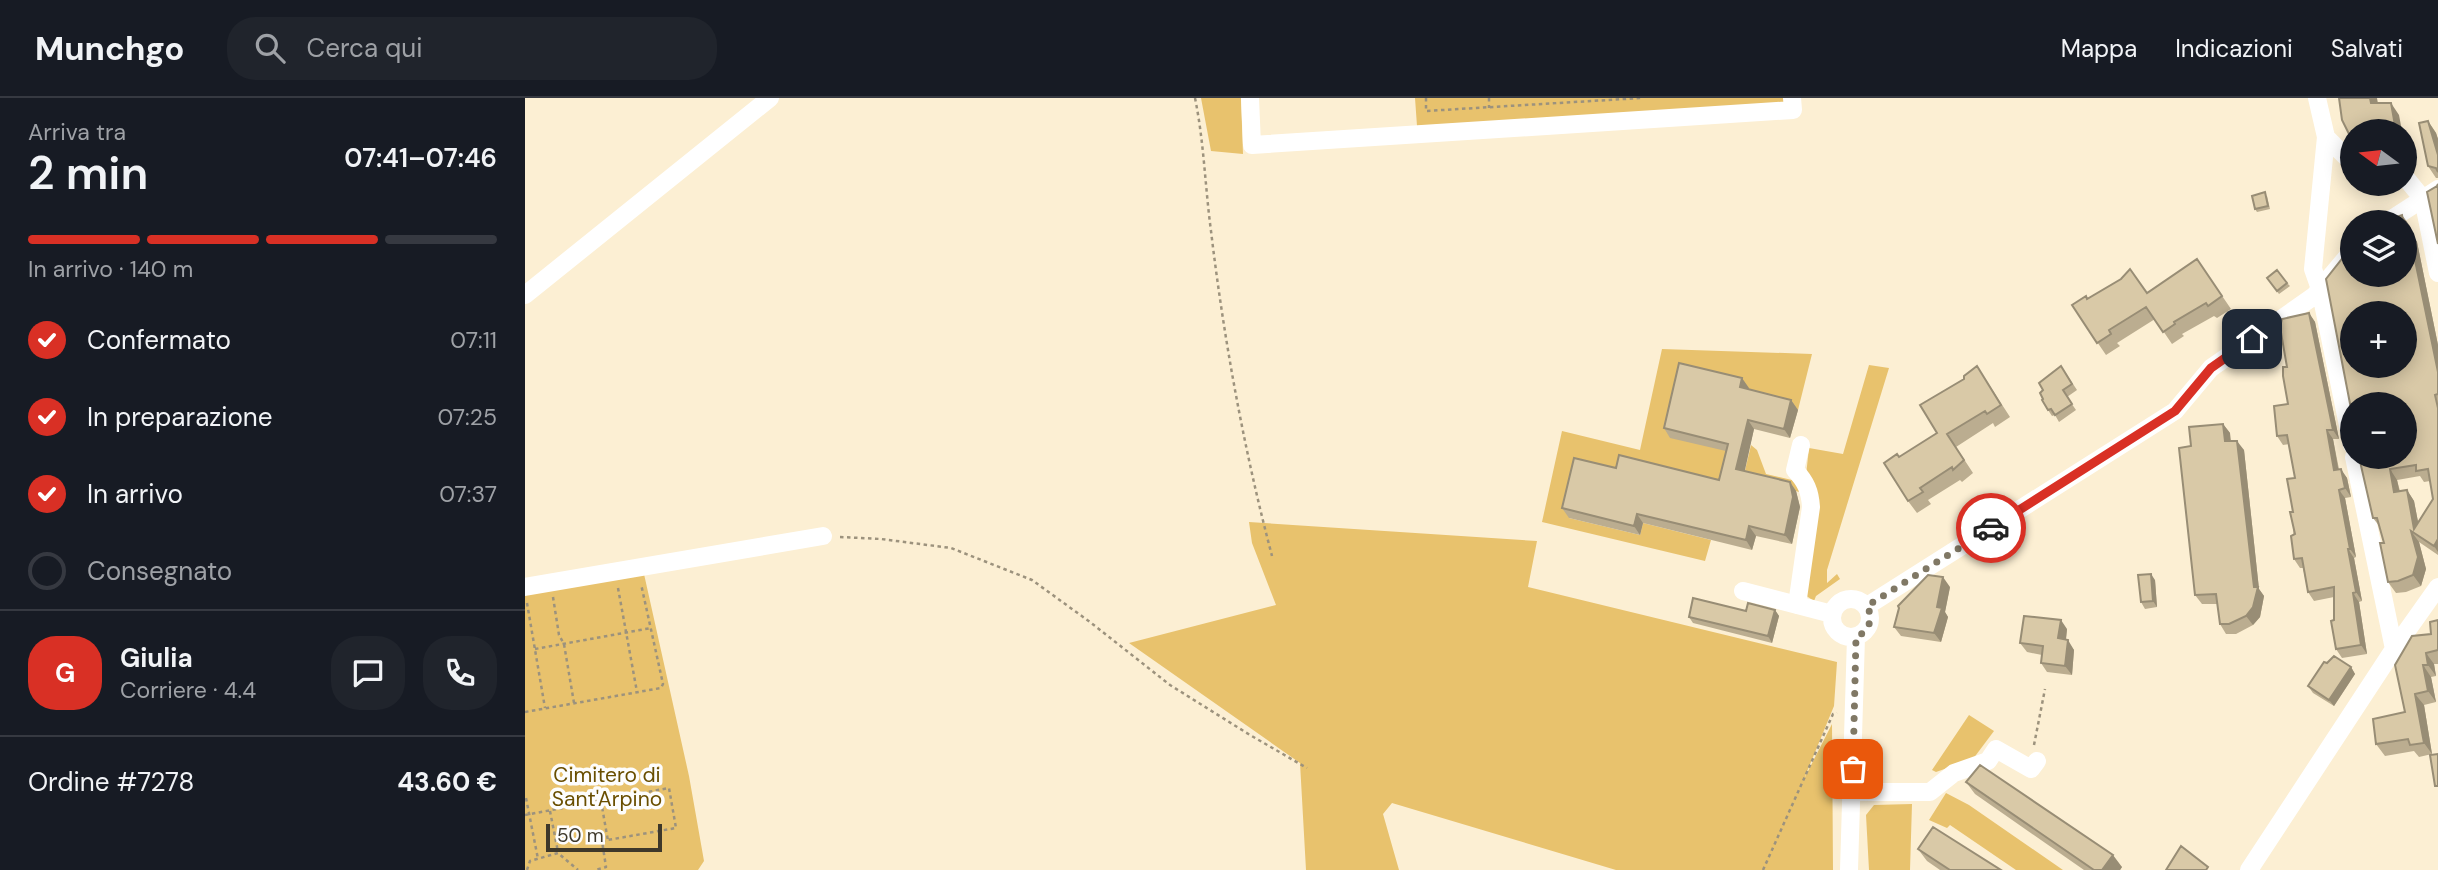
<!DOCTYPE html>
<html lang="it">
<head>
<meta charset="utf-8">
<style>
	:root { --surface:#171b24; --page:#20242c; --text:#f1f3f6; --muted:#9ea1a6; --line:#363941; --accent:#d93025 }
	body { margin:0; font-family:"DM Sans",sans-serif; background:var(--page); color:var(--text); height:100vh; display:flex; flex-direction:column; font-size:26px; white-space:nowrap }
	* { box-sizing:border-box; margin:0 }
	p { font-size:23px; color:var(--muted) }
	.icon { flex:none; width:38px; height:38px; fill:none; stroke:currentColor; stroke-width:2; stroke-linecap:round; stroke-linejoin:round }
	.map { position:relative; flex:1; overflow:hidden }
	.sheet { display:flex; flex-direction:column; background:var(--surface); width:525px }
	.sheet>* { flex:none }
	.needle { width:46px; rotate:285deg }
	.controls { position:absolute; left:1815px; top:21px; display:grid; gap:14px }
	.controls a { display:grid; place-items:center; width:77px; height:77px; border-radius:50%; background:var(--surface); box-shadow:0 4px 18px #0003; font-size:35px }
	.scale { position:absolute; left:21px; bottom:18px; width:116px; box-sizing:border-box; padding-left:7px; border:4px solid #3e382a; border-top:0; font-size:19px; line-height:24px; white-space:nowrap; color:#3e382a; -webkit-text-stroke:5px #fdfdfd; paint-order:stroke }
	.pin { position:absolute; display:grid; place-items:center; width:60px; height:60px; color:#fff; margin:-30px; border-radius:14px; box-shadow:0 4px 10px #0006 }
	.courier { position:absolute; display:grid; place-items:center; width:70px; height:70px; margin:-35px; border:5px solid #d93025; border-radius:50%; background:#fff; color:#222; box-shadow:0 2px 9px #0007 }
	.overview em { font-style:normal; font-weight:600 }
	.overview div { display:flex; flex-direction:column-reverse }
	.overview { display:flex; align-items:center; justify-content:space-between; height:119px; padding:0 28px }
	h1 { font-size:46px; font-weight:600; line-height:52px }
	.bar { display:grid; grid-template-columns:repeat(4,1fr); gap:10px 7px; align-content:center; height:84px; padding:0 28px }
	.bar i { height:9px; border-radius:5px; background:var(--line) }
	.bar .current { background:var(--accent) }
	.bar p { grid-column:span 4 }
	.line { display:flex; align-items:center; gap:18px; padding:0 28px; border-top:2px solid var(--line) }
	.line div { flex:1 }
	.round { display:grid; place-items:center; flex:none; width:74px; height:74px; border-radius:28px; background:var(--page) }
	ol { padding:0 28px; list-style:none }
	li { display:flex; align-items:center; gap:21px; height:77px }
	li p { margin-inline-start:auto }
	li .icon { padding:7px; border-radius:50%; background:var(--accent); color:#fff; stroke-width:4 }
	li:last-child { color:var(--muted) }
	li i { width:38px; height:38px; border:4px solid var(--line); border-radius:50% }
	header { display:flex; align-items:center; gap:42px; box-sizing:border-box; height:98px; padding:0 35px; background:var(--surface); border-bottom:2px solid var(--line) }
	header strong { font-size:33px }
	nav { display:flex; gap:38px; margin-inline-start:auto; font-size:24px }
	.search { width:490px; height:63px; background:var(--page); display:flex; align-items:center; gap:18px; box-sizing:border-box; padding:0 24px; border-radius:28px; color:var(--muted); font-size:26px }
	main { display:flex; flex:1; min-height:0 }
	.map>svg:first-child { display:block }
	.green { fill:#e8c26d }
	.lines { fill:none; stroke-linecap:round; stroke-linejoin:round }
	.path { stroke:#9c927d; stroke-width:2.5; stroke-dasharray:3.5 3.5; stroke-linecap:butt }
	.minor { stroke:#fff; stroke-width:18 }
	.wall { fill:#bbad90; fill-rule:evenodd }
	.shaded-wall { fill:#988d75 }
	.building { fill:#d9c9a7; stroke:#988d75; stroke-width:2; fill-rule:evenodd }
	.done { stroke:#807865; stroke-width:7; stroke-dasharray:0 12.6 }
	.route { stroke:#d93025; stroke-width:9 }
	.labels { text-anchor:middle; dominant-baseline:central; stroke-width:7; stroke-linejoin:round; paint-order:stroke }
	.park-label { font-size:21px; fill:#694e00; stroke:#fdfdfd }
</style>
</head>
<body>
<header>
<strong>Munchgo</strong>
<div class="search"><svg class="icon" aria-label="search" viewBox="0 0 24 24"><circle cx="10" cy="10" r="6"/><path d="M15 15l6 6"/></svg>Cerca qui</div>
<nav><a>Mappa</a><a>Indicazioni</a><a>Salvati</a></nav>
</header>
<main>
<section class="sheet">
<div class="overview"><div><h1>2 min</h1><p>Arriva tra</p></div><em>07:41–07:46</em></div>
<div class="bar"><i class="current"></i><i class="current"></i><i class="current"></i><i></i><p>In arrivo · 140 m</p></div>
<ol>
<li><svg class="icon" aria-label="check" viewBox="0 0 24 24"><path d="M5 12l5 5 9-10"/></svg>Confermato<p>07:11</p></li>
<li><svg class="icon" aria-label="check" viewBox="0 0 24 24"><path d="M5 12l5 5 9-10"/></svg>In preparazione<p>07:25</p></li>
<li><svg class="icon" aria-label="check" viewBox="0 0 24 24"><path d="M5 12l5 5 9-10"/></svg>In arrivo<p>07:37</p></li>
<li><i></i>Consegnato</li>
</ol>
<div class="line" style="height:126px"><b class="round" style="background:var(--accent);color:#fff">G</b><div><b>Giulia</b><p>Corriere · 4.4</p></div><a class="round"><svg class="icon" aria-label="chat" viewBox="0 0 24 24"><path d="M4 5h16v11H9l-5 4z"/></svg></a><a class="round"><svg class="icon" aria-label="phone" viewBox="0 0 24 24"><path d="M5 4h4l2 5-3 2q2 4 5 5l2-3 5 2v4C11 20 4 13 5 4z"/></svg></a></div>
<div class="line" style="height:91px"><div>Ordine #7278</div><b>43.60 €</b></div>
</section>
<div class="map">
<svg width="1913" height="772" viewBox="0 0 1913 772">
	<rect width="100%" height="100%" fill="#fcefd3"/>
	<path class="green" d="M676,0H716L718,56L686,53Z
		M890,0H1259V5L892,28Z
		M1137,251L1287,256L1273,312L1222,298L1223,289L1201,391L1044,420L1115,437L1118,425L1186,442L1180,463L1017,424L1037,333L1115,352Z
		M1344,267L1364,270L1302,472V485L1312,476L1315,481L1291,498L1289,503L1280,497L1281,377L1284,350L1318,356Z
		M1226,347L1232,352L1241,376L1267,382L1279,395L1218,381Z
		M724,424L1012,443L1003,489L1312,564L1309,608L1279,681L1307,626L1308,772H1091L867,705L858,716L874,772H781L775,665L604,545L751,507L727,445Z
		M117,467L164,678L179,763L173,772H0V489Z
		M1444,617L1469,633L1448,661L1411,674L1407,672Z
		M1421,695L1444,707L1538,772H1491L1425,727L1422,730L1404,722Z
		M1387,706L1385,772H1344L1341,717L1349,707Z"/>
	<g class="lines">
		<path class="path" d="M670,0C679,44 680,88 686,133C699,242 719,352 747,458
			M901,0V13L1116,0
			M964,0V10
			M315,439L356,441L426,450L507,482L565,524L645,587L725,637L782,670
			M93,490L112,594
			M28,499L34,537L39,546L49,605
			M2,505L20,610
			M10,551L126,530
			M0,614L136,590L138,586L116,486
			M1509,647L1520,591
			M1,700L13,761
			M76,703L83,743
			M25,713L33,754
			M0,717L144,690L151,730L77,743L81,769L70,772
			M2,772L5,763L33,755L53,772
			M1238,772L1308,616L1312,615"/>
		<path class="minor" d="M725,0L727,47L1268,12L1267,0
			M1792,0L1801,39L1788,171L1795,191L1827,347
			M1801,39L1821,59L1827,61
			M1880,79L1898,101L1913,175
			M1862,124L1913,91
			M0,197L245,0
			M1829,359L1869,551
			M0,489L298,438
			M1218,493L1307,516
			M1307 520a19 19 0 1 1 38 0a19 19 0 1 1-38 0Z
			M1272,507L1286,409C1285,393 1281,384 1270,372L1276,347
			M1342,508L1650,313L1686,270L1789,198L1827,153
			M1326,694H1405L1429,675L1463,663L1471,651L1506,671L1512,663
			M1324,772L1331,539
			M1724,772L1869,551L1913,489"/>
	</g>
	<path class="wall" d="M1903,23L1911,35L1913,41V80H1911L1903,68Z
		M1742,98L1745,111L1732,114L1730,111Z
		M1885,128L1886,135L1892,144L1913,247V457L1894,444L1901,471L1896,488L1881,494L1871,495L1863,484L1859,445L1855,429L1848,420L1834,359H1880ZM1895,378L1899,384L1905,383L1908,401L1893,424L1889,403L1882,392L1875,393L1872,382Z
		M1672,161L1706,211L1692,220L1689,218L1657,236L1659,238L1647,246L1630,221L1592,245L1595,248L1581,257L1547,207L1562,201L1622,195Z
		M1742,180L1762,185L1765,188L1754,196Z
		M1784,215L1790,224L1814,341H1808L1814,371L1822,380L1826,399L1820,400L1831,459L1829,460L1837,503L1834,504L1842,556L1817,560L1811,551L1809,499L1789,503L1783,494L1778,470H1775L1769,461L1768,414L1770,380L1764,346L1758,347L1752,338L1763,306Z
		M1452,268L1485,319L1470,329L1468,325L1431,349L1448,375L1437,384L1435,382L1403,402L1406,406L1392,415L1383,403L1374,359L1412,335L1439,281Z
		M1536,268L1552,292L1542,299L1551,312L1534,324L1530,317L1527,318L1523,312L1518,301Z
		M1224,290V291L1266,302L1273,312L1265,340L1229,331L1219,373L1265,384L1271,393L1275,409L1267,446L1231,438L1227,452L1118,425L1115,437L1044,420L1037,410L1091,370L1194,382L1201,353L1145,340L1139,330Z
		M1698,326L1705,335V343L1719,352L1734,491L1739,498L1735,519L1728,527L1711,536H1701L1695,526L1692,506H1677L1670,497L1666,348Z
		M1630,482L1632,509L1620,511L1616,504Z
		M1425,489L1420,514L1423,519L1416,544L1376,538L1369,529Z
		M1250,512L1254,518L1247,545L1168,525L1164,519Z
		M1913,522V566H1909L1911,578L1906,579L1911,604L1899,607L1907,656L1894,659L1889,653L1860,658L1851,646L1880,614L1906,536Z
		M1542,531L1541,542L1549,552L1547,577L1522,574L1516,565L1517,557L1502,554L1495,545Z
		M1802,565L1826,569L1830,576L1809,608L1788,595L1783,588Z
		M1441,684L1597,769L1595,772H1559L1450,696Z
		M1393,751L1476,772H1415L1402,763Z"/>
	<path class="shaded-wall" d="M1845,0H1852L1855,17L1846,5Z
		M1866,5L1874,17L1877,33H1871Z
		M1903,23L1911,35L1913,41V57Z
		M1877,117L1885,128L1886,135L1892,144L1913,247V274L1880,132V124H1878Z
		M1784,215L1790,224L1814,341L1808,332Z
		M1217,280L1224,290L1222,298L1215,289Z
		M1266,302L1273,312L1265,340L1259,331Z
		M1223,322L1229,331L1218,381L1211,371Z
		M1698,326L1705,335L1707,353L1700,343Z
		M1802,332L1808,341L1815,381L1809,372Z
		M1712,343L1719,352L1734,491L1739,498L1735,519L1728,527L1721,518L1729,489Z
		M1816,371L1822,380L1826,399L1820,390Z
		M1865,371L1872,382L1877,405L1869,394Z
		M1265,384L1271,393L1275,409L1267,446L1260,437Z
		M1814,392L1820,400L1831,459L1825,451Z
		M1882,392L1889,403L1896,439L1889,431Z
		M1112,416L1118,425L1115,437L1109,428Z
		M1224,428L1231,438L1227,452L1221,442Z
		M1886,433L1894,444L1901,471L1896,488L1888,477Z
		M1913,441V454L1909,448Z
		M1823,451L1829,460L1837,503L1831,494Z
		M1626,476L1630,482L1632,509L1628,503Z
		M1418,479L1425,489L1420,514L1423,519L1416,544L1409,535L1412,509Z
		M1828,495L1834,504L1842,556L1836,547Z
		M1250,512L1254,518L1247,545L1243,538Z
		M1536,522L1542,531L1540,549L1533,540Z
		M1543,542L1549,552L1547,577L1540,568Z
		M1901,555L1909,566L1911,578L1903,567Z
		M1898,567L1906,579L1911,604L1903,593Z
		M1826,569L1830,576L1809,608L1804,602Z
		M1890,596L1899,607L1907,656L1899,645Z
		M1588,757L1597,769L1595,772H1577Z"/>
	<path class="building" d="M1814,0H1845L1846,5H1866L1871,33H1827V39L1825,38L1817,22Z
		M1903,23L1913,57V74L1911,70L1903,68L1894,25Z
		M1913,86V146L1902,94L1912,88Z
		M1740,94L1743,108L1730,111L1727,98Z
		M1877,117L1878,124H1857Z
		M1880,129V132L1884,133L1913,274V296L1910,297L1913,310V441L1909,448L1886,433L1893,459L1888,477L1873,483L1863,484L1855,445H1859L1852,420H1848L1834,359H1880V306H1827V316L1801,181L1827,148V177H1880ZM1827,215H1880V268H1827ZM1891,367V373L1903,371L1908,401L1889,431L1882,392L1869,394L1865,371Z
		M1672,161L1697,198L1683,208L1681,205L1649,224L1650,226L1638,234L1621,209L1584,232L1586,236L1572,245L1547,207L1561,198L1562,201L1596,181L1605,171L1622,195Z
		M1752,172L1762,185L1752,193L1742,180Z
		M1784,215L1808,332H1802L1809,372L1816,371L1820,390L1814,392L1825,451H1823L1831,494L1828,495L1836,547L1811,551L1806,523L1809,522V489L1783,494L1777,460L1769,461L1766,438L1770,436L1765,414H1768L1762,381L1770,380L1762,337L1752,338L1749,308L1763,306L1758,278V269H1762L1755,229L1757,221Z
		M1154,265L1217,280L1215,289L1266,302L1259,331L1223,322L1211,371L1265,384L1268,399L1260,437L1224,428L1221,442L1112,416L1109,428L1037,410L1049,360L1091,370L1094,357L1194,382L1203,346L1139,330Z
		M1452,268L1476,307L1462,316L1460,313L1422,336L1439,362L1428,372L1427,369L1395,390L1398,394L1383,403L1359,365L1372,356L1374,359L1412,335L1395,307L1439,281V278Z
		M1536,268L1547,286L1538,292L1547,306L1530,317L1526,311L1523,312L1517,302L1518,301L1515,295L1518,292L1514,285Z
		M1698,326L1700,343H1712L1729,489H1733L1728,509L1721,518L1704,526H1695L1691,496L1670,497L1654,350L1666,348L1664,329Z
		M1626,476L1628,503L1616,504L1613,477Z
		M1403,477L1418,479L1412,509L1417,510L1409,535L1369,529L1374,510L1373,508Z
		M1168,500L1221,513L1223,505L1250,512L1243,538L1164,519Z
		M1499,518L1536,522L1533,540L1543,542L1540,568L1516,565L1518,548L1495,545Z
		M1913,522V552L1901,555L1903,567H1898L1903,593L1890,596L1899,645L1885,647L1883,641L1851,646L1848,621L1880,614L1870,567L1887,538L1906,536L1905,524Z
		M1809,558L1826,569L1804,602L1783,588L1799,564L1802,565Z
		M1913,656V688H1910L1905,657Z
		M1455,667L1588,757L1577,772H1569L1441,684Z
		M1408,729L1476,772H1425L1393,751Z
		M1656,748L1683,769L1681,772H1641Z"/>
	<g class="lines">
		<path class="done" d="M1328,671L1331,539C1344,533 1349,521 1342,508L1466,430"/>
		<path class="route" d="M1466,430L1650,313L1686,270L1727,241"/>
	</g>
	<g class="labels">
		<g class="park-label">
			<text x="82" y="677">Cimitero di<tspan x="82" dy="24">Sant'Arpino</tspan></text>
		</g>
	</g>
</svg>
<div class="controls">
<a><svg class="needle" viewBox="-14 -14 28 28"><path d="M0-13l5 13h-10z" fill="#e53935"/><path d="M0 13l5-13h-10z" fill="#9ea1a6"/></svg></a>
<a><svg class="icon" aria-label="layers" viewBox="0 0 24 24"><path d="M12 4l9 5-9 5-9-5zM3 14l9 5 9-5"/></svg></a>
<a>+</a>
<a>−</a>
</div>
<div class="scale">50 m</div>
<div class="pin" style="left:1328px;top:671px;background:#ea580c"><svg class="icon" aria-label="bag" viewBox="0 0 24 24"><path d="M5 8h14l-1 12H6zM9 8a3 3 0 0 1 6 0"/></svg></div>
<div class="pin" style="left:1727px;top:241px;background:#1f2937"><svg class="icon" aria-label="home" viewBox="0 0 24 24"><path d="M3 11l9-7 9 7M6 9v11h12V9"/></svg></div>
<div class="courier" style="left:1466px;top:430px"><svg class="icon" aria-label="car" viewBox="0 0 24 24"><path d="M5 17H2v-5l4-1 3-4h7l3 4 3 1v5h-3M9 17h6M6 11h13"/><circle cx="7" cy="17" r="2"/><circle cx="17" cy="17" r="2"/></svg></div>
</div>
</main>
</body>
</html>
